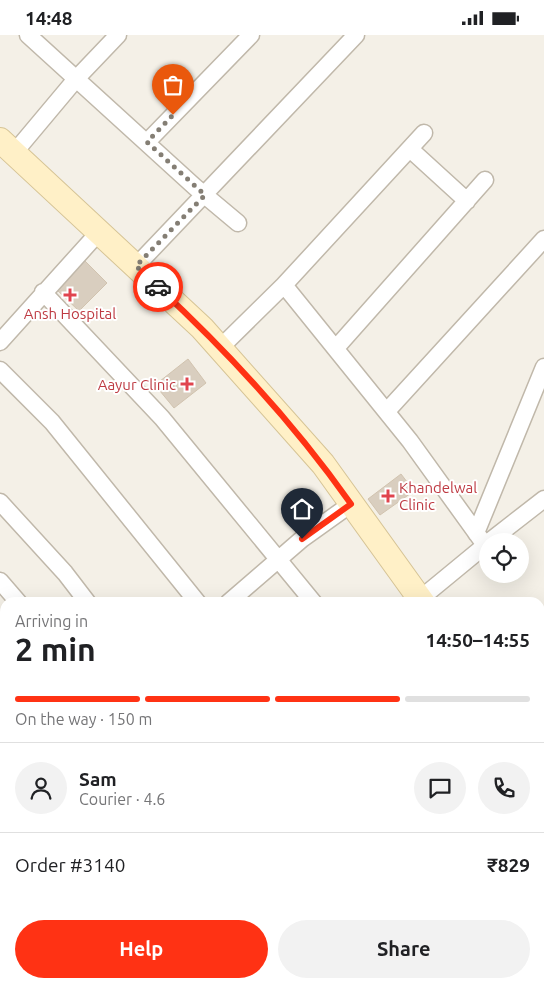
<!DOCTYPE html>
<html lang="en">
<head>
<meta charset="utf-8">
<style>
	:root { --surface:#fff; --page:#f2f2f2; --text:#202124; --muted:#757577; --line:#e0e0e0; --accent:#ff3214 }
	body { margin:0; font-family:Ubuntu,sans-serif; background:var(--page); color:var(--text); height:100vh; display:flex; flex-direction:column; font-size:19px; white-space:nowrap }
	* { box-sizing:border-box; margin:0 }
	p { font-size:16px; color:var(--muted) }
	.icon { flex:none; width:28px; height:28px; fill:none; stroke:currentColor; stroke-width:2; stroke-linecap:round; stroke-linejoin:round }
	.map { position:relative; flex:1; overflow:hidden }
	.drawer { position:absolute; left:0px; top:562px; width:545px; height:391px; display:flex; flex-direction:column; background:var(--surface); border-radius:15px 15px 0 0; box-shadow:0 5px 20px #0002 }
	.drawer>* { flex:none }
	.fabs { position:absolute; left:479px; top:498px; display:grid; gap:10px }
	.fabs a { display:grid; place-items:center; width:50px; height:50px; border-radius:50%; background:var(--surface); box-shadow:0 5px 20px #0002; font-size:25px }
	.pin { position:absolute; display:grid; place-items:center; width:42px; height:42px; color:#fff; margin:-51px -21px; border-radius:50% 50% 50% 0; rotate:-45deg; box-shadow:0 0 5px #0007 }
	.pin .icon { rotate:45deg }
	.courier { position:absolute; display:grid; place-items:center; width:50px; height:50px; margin:-25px; border:4px solid #ff3214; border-radius:50%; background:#fff; color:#222; box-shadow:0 1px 6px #0007 }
	.head em { font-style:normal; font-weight:600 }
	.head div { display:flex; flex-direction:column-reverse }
	.head { display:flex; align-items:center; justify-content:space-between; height:85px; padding:0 15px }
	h1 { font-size:32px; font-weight:600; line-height:38px }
	.bar { display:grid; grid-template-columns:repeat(4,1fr); gap:8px 5px; align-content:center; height:60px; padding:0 15px }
	.bar i { height:6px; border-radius:4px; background:var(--line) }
	.bar .selected { background:var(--accent) }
	.bar p { grid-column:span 4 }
	.line { display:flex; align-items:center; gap:12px; padding:0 15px; border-top:1px solid var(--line) }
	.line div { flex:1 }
	.round { display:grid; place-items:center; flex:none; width:52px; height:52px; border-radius:26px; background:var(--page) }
	.button { display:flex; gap:10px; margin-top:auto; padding:10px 15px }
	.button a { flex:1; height:58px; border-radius:30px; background:var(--accent); color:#fff; font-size:20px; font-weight:600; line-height:58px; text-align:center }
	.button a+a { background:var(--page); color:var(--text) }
	.status { display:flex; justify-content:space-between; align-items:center; height:35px; padding:0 25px; background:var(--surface); direction:ltr }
	.status svg { height:14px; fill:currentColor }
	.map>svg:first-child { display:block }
	.building { fill:#d9cebf; stroke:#d1c3af }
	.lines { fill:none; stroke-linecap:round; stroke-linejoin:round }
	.street-casing { stroke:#c0b8aa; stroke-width:19 }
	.secondary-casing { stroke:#d6c496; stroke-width:26 }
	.street { stroke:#fff; stroke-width:16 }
	.secondary { stroke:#fff0c7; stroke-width:24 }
	.done { stroke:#847e74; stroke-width:5; stroke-dasharray:0 9 }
	.route { stroke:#ff3214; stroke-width:6 }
	.health-dot { fill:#e0444e; stroke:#fff; stroke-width:2 }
	.labels { text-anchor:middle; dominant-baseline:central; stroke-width:4; stroke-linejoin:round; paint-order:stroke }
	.health-label { font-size:15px; fill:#be3a42; stroke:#fff }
</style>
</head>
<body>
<div class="status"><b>14:48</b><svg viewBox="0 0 49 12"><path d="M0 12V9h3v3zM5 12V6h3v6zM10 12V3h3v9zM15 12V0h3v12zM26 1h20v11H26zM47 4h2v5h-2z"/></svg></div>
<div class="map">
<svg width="544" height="953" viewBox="0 0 544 953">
	<rect width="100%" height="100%" fill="#f4f0e7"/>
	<path class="building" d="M84,225L107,248L79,276L56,254Z
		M188,324L206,348L174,373L155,350Z
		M401,439L414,456L380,480L368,464Z"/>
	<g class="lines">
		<defs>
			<path id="street" d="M28,0L195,152L238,188
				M424,98L284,250L410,406L485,510
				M147,107L251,0
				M410,114L467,166
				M14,118L76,44L118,0
				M136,231L356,0
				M43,257L162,383L314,568
				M0,307L99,197
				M220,313L284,250
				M336,313L485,145
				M0,335L52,387L198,568
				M387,376L544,204
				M0,467L65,538L88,568
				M476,498L544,332
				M490,506L544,464
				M0,546L19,568
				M420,564L488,508
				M228,568L302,504L351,469
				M0,677L5,683
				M0,751L5,747
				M540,809L544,806
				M0,865L5,861
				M540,926L544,924
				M323,949L328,953
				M464,949L468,953
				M39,953L45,949
				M143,953L148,949
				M213,953L214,949
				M300,953L303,949
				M499,953L505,949"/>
			<path id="secondary" d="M0,105L202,293L323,429L423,568
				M540,731L544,736"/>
		</defs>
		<use href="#street" class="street-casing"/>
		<use href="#secondary" class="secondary-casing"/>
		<use href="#street" class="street"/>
		<use href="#secondary" class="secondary"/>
	</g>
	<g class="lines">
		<path class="done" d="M158,252L136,231L205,160L147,107L173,80"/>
		<path class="route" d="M158,252C228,317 296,391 351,469L302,504"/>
	</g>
	<g class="health-dot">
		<path d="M67.5 252.5h5v5h5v5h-5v5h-5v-5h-5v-5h5z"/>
		<path d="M184.5 341.5h5v5h5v5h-5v5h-5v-5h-5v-5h5z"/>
		<path d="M385.5 453.5h5v5h5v5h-5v5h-5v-5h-5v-5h5z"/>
	</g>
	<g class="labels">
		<g class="health-label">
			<text x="70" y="278">Ansh Hospital</text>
			<text x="176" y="349" text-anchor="end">Aayur Clinic</text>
			<text x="399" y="452" text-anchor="start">Khandelwal<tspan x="399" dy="17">Clinic</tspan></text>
		</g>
	</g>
</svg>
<div class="fabs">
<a><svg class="icon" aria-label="locate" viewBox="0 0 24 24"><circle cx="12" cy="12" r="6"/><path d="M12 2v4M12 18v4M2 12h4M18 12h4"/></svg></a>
</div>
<div class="pin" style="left:173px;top:80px;background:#ea580c"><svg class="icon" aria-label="bag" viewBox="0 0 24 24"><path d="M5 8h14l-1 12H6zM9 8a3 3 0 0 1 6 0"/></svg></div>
<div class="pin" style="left:302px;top:504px;background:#1f2937"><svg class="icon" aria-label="home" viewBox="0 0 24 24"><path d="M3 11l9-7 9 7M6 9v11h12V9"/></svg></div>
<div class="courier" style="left:158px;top:252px"><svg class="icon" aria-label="car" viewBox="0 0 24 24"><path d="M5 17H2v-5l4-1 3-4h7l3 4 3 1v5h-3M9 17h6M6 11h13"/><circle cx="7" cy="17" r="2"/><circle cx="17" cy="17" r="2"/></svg></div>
<section class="drawer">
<div class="head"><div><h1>2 min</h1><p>Arriving in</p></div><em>14:50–14:55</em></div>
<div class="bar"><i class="selected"></i><i class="selected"></i><i class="selected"></i><i></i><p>On the way · 150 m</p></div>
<div class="line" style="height:90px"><a class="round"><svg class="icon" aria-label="person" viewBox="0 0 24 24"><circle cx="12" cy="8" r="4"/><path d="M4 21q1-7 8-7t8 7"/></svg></a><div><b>Sam</b><p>Courier · 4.6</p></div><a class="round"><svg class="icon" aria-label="chat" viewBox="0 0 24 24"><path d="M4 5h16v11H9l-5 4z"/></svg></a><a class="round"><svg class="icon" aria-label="phone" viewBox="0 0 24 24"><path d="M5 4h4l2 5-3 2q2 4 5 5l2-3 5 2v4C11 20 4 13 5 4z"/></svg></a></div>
<div class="line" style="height:65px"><div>Order #3140</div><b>₹829</b></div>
<div class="button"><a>Help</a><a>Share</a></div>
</section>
</div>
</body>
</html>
